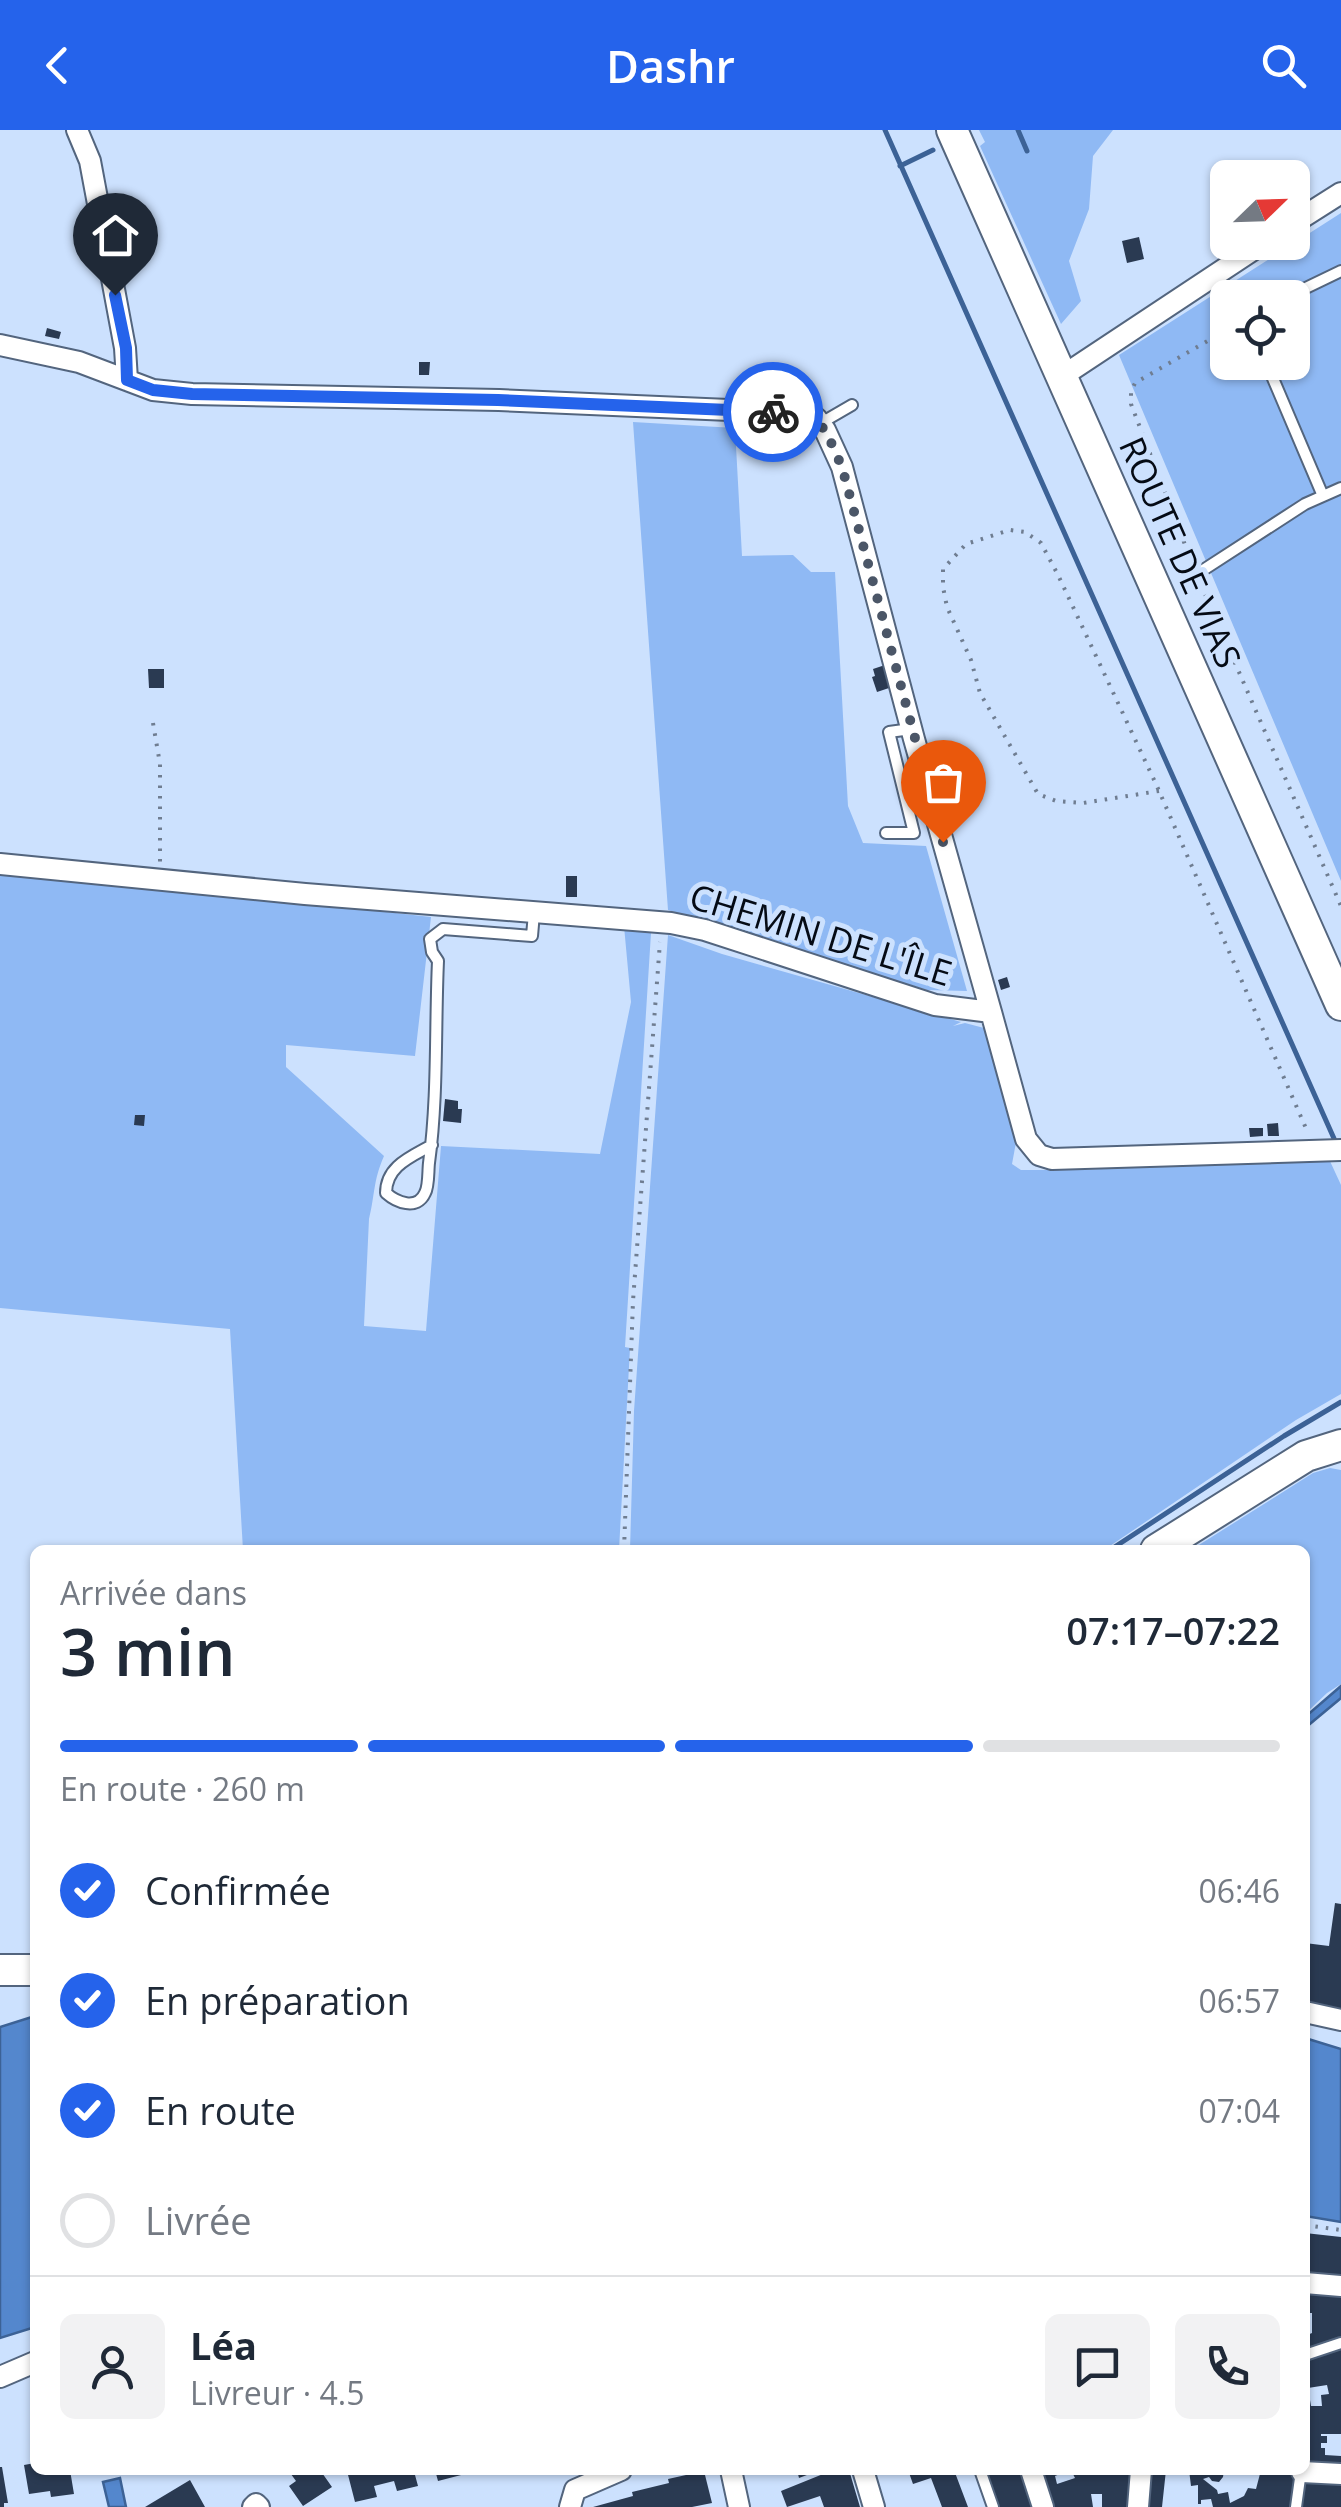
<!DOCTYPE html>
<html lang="fr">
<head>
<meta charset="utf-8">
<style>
	:root { --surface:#fff; --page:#f2f2f3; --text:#1f2937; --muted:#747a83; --line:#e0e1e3; --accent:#2563eb }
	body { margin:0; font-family:"Open Sans",sans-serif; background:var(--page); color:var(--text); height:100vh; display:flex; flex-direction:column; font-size:38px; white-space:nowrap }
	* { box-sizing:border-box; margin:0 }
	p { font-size:32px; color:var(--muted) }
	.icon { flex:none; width:55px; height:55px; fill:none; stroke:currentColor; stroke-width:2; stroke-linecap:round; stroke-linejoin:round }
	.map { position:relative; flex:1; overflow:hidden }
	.panel { position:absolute; left:30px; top:1415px; width:1280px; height:930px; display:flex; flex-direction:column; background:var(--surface); border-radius:15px; box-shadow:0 2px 8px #0004 }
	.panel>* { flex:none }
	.needle { width:65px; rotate:67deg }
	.buttons { position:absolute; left:1210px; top:30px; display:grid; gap:20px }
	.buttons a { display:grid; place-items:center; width:100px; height:100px; border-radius:15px; background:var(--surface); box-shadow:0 2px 8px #0004; font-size:50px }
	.pin { position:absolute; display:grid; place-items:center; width:85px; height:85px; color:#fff; margin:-102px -42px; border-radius:50% 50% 50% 0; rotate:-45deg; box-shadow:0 0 10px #0007 }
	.pin .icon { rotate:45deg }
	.courier { position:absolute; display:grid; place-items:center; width:100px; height:100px; margin:-50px; border:8px solid #2563eb; border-radius:50%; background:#fff; color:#222; box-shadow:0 2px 12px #0007 }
	.summary em { font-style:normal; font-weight:600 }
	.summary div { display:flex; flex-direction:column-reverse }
	.summary { display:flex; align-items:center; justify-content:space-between; height:170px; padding:0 30px }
	h1 { font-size:65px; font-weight:600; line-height:75px }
	.bar { display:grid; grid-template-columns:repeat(4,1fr); gap:15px 10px; align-content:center; height:120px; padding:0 30px }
	.bar i { height:12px; border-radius:8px; background:var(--line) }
	.bar .active { background:var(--accent) }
	.bar p { grid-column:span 4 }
	.line { display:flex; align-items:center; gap:25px; padding:0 30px; border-top:2px solid var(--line) }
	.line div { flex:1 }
	.round { display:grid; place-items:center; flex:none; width:105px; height:105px; border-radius:15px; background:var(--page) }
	ol { padding:0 30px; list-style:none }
	li { display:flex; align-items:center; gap:30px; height:110px }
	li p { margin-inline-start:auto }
	li .icon { padding:10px; border-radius:50%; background:var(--accent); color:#fff; stroke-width:4 }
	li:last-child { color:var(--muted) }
	li i { width:55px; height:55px; border:5px solid var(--line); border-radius:50% }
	header { display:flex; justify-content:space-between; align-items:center; height:130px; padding:0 30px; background:var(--accent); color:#fff; font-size:45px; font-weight:600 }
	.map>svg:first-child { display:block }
	.green { fill:#8fb9f4; fill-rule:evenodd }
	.water { fill:#5487cd; stroke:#3c6296; stroke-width:2.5 }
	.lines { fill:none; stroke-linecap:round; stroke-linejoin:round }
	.stream { stroke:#3c6296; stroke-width:5 }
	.building { fill:#2a3a52; fill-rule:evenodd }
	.service-casing { stroke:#53657e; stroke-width:14 }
	.minor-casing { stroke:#53657e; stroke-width:24 }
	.secondary-casing { stroke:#53657e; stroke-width:34 }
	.path { stroke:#6f7d91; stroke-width:4; stroke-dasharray:2.5 8; stroke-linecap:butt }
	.service { stroke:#fff; stroke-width:10 }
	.minor { stroke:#fff; stroke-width:20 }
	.secondary { stroke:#fff; stroke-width:30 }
	.done { stroke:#4b5667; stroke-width:10; stroke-dasharray:0 18 }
	.route { stroke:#2563eb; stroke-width:12 }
	.labels { text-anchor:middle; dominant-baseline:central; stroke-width:10; stroke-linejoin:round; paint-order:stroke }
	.street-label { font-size:35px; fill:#050b15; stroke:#cce1fe }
</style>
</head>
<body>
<header><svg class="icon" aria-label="back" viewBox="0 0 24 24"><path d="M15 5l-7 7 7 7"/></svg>Dashr<svg class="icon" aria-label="search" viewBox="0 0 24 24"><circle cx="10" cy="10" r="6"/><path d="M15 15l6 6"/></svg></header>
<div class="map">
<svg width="1341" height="2377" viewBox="0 0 1341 2377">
	<rect width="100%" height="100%" fill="#cce1fe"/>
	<path class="green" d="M979,0H1113L1093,26L1089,79L1069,131L1081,171L1061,194L980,16L985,12Z
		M1341,83V751L1119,225ZM1228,168H1292V232H1228Z
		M633,292L735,298L742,426L793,425L811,442H835L848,676L863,713L926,716L967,861L927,860L668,780Z
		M0,739L431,787L415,926L286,915V937L384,1026C373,1051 375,1065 369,1089L364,1196L426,1201L441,1016L600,1024L631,872L624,796L651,803L625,1217L630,1218L619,1420H243L230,1199L0,1178Z
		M668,805L722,824L961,892L953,896L965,893L984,898L1017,1007L1012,1034L1021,1040H1079L1329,1029L1341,1055V1264L1296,1290L1104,1420H630L634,1281Z
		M1330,1338L1341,1340V1554L1327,1563L1305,1584V1420H1191L1313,1343Z"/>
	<path class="water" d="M1341,1556V1568L1305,1598V1587Z
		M35,1886V2171L32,2173L35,2182V2197L0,2208V1897Z
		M1305,1908L1341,1919V2092L1305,2086Z
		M120,2348L126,2377H109L103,2352Z"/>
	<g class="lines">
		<path class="stream" d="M885,0L1336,1013
			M1018,0L1027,21
			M900,36L933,20
			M1110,1420L1284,1306L1341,1272"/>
	</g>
	<path class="building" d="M1139,107L1144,129L1127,133L1122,111Z
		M47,198L61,202L59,209L45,206Z
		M419,232H430L429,245H419Z
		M885,535L892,557L877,562L872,547L875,546L873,539Z
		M148,539H164V558H149Z
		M566,746H577V767H566Z
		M1007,847L1010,857L1001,860L998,850Z
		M445,969L458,971V979H462L461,993L443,991Z
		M135,985H145L144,996L134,995Z
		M1278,993L1279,1006H1268L1267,994Z
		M1249,998H1263V1006L1250,1007Z
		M1335,1773L1341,1774V1882L1305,1873V1813L1329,1816Z
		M1305,2103L1341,2107V2147L1305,2145Z
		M1305,2159L1341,2162V2210L1305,2222V2206L1312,2203V2183H1305Z
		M1341,2216V2304H1321V2306H1327V2313H1321V2318H1325V2325L1341,2326V2341L1305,2336V2229ZM1327,2255L1329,2264L1321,2265L1322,2276H1311L1308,2258Z
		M35,2333V2340H70L74,2364L51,2367L50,2361L29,2364L24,2335Z
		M0,2337H2L8,2373H4V2377H0Z
		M288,2340H320L332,2357L303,2376L289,2356L296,2351Z
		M431,2340L415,2345L418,2356L397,2361L394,2351L374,2356L377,2367L355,2372L347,2341Z
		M435,2340H463L465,2344L438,2351Z
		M797,2340H820L799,2348Z
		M833,2340H849L860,2377H824L820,2366L787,2377L781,2361Z
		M908,2340H954L968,2377H942L931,2348L913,2354Z
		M985,2340H1027L1039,2377H999Z
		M1036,2340H1070L1055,2346L1057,2354L1075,2348L1071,2340H1092L1093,2345L1110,2342L1109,2340H1136L1132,2377H1102V2364H1091L1093,2377H1049Z
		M1147,2340H1166L1162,2377H1143Z
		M1189,2340H1224L1223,2347L1219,2352L1212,2351L1209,2347L1203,2349L1217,2360L1218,2364L1228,2362L1230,2373L1244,2366L1248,2358L1256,2359L1261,2340H1296L1292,2377H1213L1211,2369L1201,2370V2374H1198V2355L1191,2356Z
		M704,2341L712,2373L692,2377H593L633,2366L632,2362L669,2353L668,2349Z
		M1306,2346L1341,2348V2377H1300Z
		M190,2350L205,2377H145Z"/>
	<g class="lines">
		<defs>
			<path id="service" d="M1285,168L1341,141
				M1266,232L1323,366
				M821,293L852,275
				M1197,444L1305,374L1341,358
				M886,703H914L889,602L911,599
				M432,1015C411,1027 386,1036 386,1063C396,1072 417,1081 425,1063C429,1056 428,1041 429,1033C438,967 435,897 438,831L432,822L430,809L443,799L532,806L534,783
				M1305,2225L1341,2213
				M980,2340L993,2377
				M1296,2377L1301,2341"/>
			<path id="minor" d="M77,0L90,31L125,218L127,250
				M1292,94L1341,63
				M0,215L79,232L153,260L192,264L499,270L799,283L816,288L825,300L842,337L914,609L991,882
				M1061,247L1265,112
				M0,734L305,764L671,793L705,800L935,875L991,882L1026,1009L1039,1025L1052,1029L1341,1020
				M1305,1882L1341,1890
				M1305,2153L1341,2156
				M0,2247L35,2232
				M731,2340L739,2377
				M863,2340L874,2377
				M1031,2340L1043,2377
				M1302,2342L1341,2344
				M253,2377L256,2374L259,2377
				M570,2377L575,2360L621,2340
				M1138,2377L1141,2340"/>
			<path id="secondary" d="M952,0L1341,875
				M1156,1420L1306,1326L1341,1315
				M0,1840H35"/>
		</defs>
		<use href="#service" class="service-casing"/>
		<use href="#minor" class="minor-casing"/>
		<use href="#secondary" class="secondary-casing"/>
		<path class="path" d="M1192,433L1131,274V262L1135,253L1228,199
			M1201,455L1341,776
			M153,593L160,634V733
			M1159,661L1083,673L1056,671L1038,664L980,563L971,530L947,477L943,457V439L966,414L1010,400L1025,402L1041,413L1058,445L1156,654L1308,1003
			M624,1420L633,1171L660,812
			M1305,2095L1341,2100"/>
		<use href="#service" class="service"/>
		<use href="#minor" class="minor"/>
		<use href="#secondary" class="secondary"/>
	</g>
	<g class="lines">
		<path class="done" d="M773,282C824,284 822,293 842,337L943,712"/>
		<path class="route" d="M115,165L126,218L127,250L153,260L192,264L498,270L773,282"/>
	</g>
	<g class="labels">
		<g class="street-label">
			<text transform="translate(1181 422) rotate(66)">ROUTE DE VIAS</text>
			<text transform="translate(821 804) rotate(17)">CHEMIN DE L'ÎLE</text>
		</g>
	</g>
</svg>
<div class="buttons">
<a><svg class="needle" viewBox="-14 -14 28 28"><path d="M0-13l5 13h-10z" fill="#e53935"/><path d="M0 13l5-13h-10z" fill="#747a83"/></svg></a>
<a><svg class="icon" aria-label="locate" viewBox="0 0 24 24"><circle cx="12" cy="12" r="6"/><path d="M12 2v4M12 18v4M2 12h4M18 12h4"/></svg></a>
</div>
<div class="pin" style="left:943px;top:712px;background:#ea580c"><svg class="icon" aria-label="bag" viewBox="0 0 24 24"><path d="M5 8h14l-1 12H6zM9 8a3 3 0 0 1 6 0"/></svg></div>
<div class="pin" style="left:115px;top:165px;background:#1f2937"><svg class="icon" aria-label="home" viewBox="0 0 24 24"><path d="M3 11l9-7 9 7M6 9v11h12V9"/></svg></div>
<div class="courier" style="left:773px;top:282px"><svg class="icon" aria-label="bike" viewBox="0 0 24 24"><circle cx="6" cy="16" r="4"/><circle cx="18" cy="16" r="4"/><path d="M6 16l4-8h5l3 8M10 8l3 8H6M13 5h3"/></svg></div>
<section class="panel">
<div class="summary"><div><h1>3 min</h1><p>Arrivée dans</p></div><em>07:17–07:22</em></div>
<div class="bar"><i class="active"></i><i class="active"></i><i class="active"></i><i></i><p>En route · 260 m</p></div>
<ol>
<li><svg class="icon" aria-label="check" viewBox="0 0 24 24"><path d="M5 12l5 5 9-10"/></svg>Confirmée<p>06:46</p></li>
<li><svg class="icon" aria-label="check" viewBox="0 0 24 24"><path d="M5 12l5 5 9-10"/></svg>En préparation<p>06:57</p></li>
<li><svg class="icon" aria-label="check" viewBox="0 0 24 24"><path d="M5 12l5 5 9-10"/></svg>En route<p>07:04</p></li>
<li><i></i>Livrée</li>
</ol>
<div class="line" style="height:180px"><a class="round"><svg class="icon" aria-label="person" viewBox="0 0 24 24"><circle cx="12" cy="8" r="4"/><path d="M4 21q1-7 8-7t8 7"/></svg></a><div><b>Léa</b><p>Livreur · 4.5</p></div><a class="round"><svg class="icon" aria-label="chat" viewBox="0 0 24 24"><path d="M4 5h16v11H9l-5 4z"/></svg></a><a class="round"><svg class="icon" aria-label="phone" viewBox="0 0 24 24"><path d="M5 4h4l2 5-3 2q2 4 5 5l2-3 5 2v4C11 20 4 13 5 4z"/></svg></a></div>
</section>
</div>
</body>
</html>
